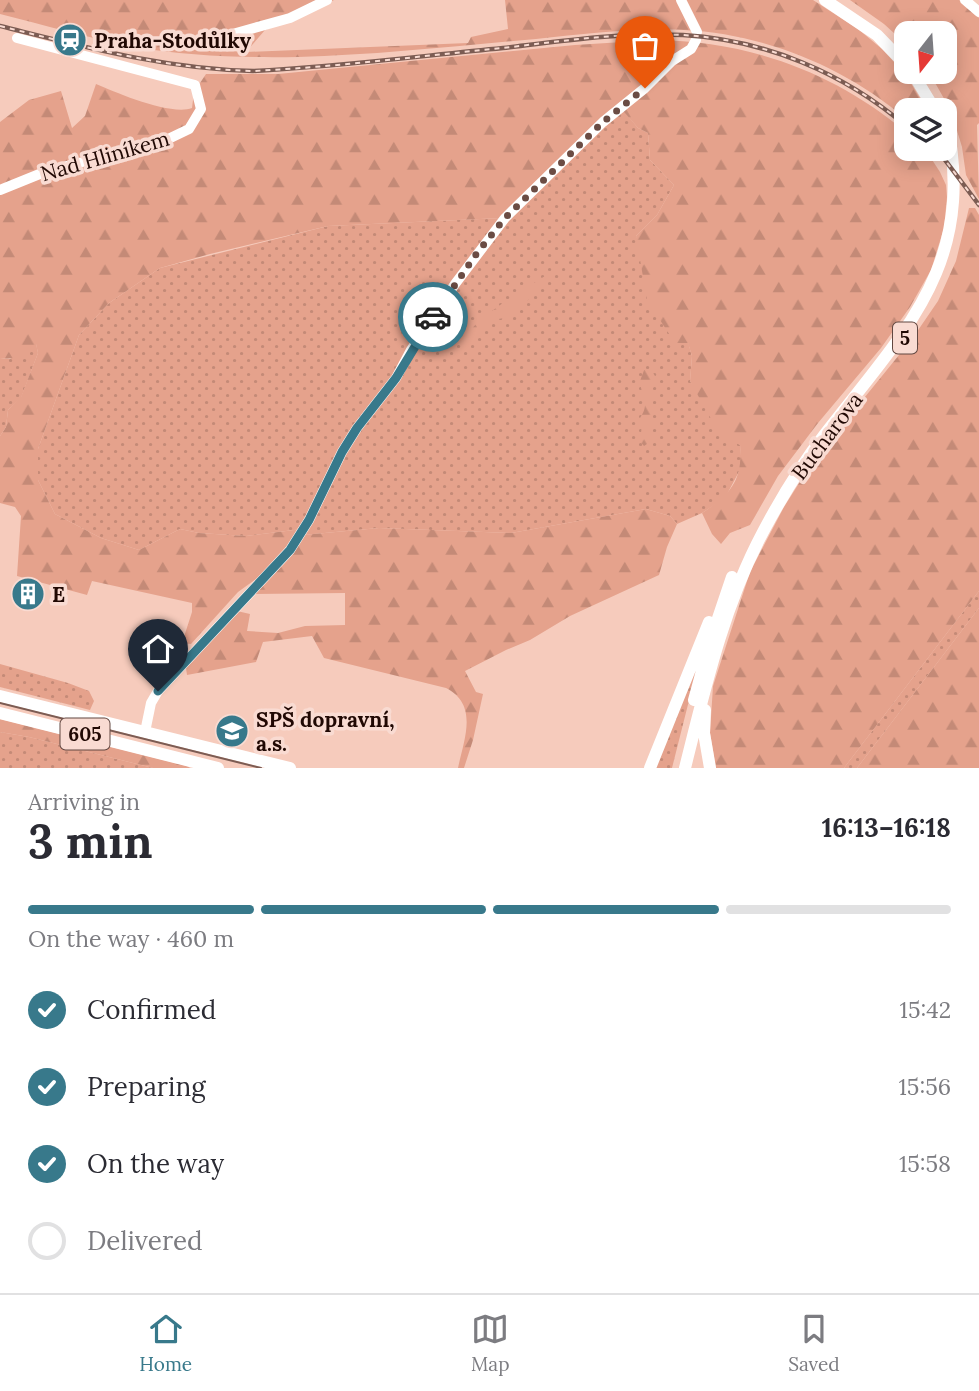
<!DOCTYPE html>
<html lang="en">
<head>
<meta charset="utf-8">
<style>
	:root { --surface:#fff; --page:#f2f2f3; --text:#2b2b33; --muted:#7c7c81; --line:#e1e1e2; --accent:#38798b }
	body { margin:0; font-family:Lora,serif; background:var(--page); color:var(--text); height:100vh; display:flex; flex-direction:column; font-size:26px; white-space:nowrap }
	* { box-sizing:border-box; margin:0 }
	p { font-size:23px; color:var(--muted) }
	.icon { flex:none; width:38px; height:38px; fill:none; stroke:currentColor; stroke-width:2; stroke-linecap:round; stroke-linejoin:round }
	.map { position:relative; height:768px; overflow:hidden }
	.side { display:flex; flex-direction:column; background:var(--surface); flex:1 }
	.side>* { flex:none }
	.needle { width:46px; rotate:197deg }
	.tools { position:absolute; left:894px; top:21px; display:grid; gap:14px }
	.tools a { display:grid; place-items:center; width:63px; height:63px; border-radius:14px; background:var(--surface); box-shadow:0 4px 18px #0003; font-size:35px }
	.pin { position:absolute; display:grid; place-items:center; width:60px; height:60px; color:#fff; margin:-72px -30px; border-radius:50% 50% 50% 0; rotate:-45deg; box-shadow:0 0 7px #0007 }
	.pin .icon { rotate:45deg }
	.courier { position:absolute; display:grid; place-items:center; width:70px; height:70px; margin:-35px; border:5px solid #38798b; border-radius:50%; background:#fff; color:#222; box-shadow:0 2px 9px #0007 }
	.headline em { font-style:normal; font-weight:700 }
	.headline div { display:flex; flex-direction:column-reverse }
	.headline { display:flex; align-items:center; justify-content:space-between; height:119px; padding:0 28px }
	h1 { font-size:46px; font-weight:700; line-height:52px }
	.bar { display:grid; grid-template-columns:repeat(4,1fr); gap:10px 7px; align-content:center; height:84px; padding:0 28px }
	.bar i { height:9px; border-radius:5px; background:var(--line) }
	.bar .current { background:var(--accent) }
	.bar p { grid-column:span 4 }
	ol { padding:0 28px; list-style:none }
	li { display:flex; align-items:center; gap:21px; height:77px }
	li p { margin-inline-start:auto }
	li .icon { padding:7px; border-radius:50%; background:var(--accent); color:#fff; stroke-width:4 }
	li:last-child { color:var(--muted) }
	li i { width:38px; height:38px; border:4px solid var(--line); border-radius:50% }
	.menu { display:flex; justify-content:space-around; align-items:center; height:98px; border-top:2px solid var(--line); background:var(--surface); font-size:19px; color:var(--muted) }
	.menu a { display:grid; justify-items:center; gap:4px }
	.menu .current { color:var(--accent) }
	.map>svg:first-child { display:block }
	.grass { fill:url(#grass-dots) }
	.forest { fill:url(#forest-firs) }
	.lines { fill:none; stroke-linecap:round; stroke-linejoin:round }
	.minor { stroke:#fff; stroke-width:10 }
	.major { stroke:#fff; stroke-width:12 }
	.tram { stroke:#7c5c53; stroke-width:2 }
	.rail-casing { stroke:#7c5c53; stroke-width:4.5 }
	.rail { stroke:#f9dbd2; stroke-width:2; stroke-dasharray:5; stroke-linecap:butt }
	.done { stroke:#6b4c44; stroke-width:7; stroke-dasharray:0 12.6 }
	.route { stroke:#38798b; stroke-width:9 }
	.labels { text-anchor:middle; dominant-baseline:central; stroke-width:7; stroke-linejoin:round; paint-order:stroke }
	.shield { fill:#f9dbd2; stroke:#614741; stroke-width:2 }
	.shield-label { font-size:19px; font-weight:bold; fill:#200803 }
	.poi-label { font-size:21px; font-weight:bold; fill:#200803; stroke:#f9dbd2; text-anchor:start }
	.street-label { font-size:21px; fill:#200803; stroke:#f9dbd2 }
</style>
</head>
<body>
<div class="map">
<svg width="979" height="768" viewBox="0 0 979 768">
	<defs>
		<pattern id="grass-dots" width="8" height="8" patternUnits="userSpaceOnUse" patternTransform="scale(1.75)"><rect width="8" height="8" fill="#e5a28c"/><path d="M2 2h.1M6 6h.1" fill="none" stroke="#c48a77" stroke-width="1.8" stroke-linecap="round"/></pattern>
		<pattern id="forest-firs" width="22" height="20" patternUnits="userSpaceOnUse" patternTransform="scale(1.75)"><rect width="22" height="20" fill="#e5a28c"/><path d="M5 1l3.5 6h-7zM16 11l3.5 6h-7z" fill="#c48a77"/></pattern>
	</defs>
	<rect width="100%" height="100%" fill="#f6cbbc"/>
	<path class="grass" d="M618,104L638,128L648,133L650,160L674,185L657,215L636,236L688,342L692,356L690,381L740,445L742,466L725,498L702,513L677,524L670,516L646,509L511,533L379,528L303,535L302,529L246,536L199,533L180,529L139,550L101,538L55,514L38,480V449L79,335L109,303L160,268L328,226L502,218Z
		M36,343L38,353L21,398L8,410L6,427L0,436V358L10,359Z
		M979,591V608L857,768H844Z
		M703,645L672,768H655Z
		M0,664L68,683L89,691L94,701L90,710L0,687Z
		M0,732L29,737L153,768H0Z"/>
	<path class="forest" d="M0,0H334L296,19L265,30L246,52L468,43L471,37L508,29L505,0H813L858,29L882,49L906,75L927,110H906V119C845,67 765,34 684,30C634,28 585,34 536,39C457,46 377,55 298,57C244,58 187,56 134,47C89,38 44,25 0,14Z
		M850,0H959L979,18V123L977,125L979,199L966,175L962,147L951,111L929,72H945V33H906V44L884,24Z
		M655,40C749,41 834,72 906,132V149H925L940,172L946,185L947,197L944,228L931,270L910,307L881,348L818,423L778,476L750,525L730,533L721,544L712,534L702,513C731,494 743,480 740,445L721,437L690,381L692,356L688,343H675L647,300L636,236L657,215L674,185L650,160L648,133L638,128L618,105L502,218L328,226L210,254L160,268L109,303L79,335L38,449V480L55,514L101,538L139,550L180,529L199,533L246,536L302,529L267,571L238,592L191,644L182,643L192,612V603L92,581L87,595L17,576L21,516L15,507L0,503V436L6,427L8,410L21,397L38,353L36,344C27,356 15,360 0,358V122L29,100L61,91L72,128L85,116L96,84C117,93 171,116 192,108L194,92L206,74H278L575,45Z
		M969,208H975L979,215V591L844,768H716L710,733L713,686L750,572L784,507L813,461L912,339L938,301L956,261Z
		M553,271L554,274L531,292L529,299L520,307L504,318L493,320L470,342L462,345L460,343C479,314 524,290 553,271Z
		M644,370H651L657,379L650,395L652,427L650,442L644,446L640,441L642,425L640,418C651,402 641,395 640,382C640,380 644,371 644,370Z
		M646,509L670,516L677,524L667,547L659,575L570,616L530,640L506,650L465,671L476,692L483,694L473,740L464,768H458C464,739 479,705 446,688L324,658L312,636L263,642L256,662L187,675L186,668L237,611L250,614L247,631L278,633L305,626L345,625V593L254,594L303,535L379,528L511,533Z
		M979,608V768H857Z
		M0,719L187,766L190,768H153L29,737L0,732Z"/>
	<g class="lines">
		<path class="minor" d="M681,0L697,32
			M965,0L979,12
			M229,35L290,18L327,0
			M0,190L47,171L162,142L189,129L201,109L195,85L17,38
			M145,732L151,703L158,691L290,550L309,520L342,452L357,428L396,378L411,350L455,284L505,218L603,122L645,88L672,61L691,49L696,40"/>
		<path class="major" d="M825,0L877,35L906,65
			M912,72L935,110
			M0,696L290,768
			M694,700L709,645L732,577
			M705,710L704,733L710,768
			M0,713L218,768
			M650,768L709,622
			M685,768C705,688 724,605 763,532C781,498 801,465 825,434C907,328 979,262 945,113"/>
		<path class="tram" d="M0,703L261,768"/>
		<defs>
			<path id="rail" d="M0,26C85,47 165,69 253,71C336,67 420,56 503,48C562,41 623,32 683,35C766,40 844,73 906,126
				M933,149L942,156L979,205"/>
		</defs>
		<use href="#rail" class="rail-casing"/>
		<use href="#rail" class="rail"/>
	</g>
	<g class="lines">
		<path class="done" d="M433,317L477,253L505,218L603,122L645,88"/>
		<path class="route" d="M158,691L290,550L309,520L342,452L357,428L396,378L433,317"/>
	</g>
	<defs>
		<symbol id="station-disc" viewBox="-11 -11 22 22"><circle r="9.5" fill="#38798b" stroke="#f9dbd2"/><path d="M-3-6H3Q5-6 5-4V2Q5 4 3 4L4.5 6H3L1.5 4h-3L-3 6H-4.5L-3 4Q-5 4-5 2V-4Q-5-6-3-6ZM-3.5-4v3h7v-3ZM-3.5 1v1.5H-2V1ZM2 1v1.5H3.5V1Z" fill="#fff"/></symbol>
		<symbol id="building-disc" viewBox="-11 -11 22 22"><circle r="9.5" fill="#38798b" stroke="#f9dbd2"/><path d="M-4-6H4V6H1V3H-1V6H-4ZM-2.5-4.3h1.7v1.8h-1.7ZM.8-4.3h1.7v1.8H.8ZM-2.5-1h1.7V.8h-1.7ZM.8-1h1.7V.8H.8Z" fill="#fff"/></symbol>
		<symbol id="university-disc" viewBox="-11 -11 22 22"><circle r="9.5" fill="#38798b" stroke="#f9dbd2"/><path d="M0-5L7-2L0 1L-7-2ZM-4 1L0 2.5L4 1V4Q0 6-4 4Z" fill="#fff"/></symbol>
	</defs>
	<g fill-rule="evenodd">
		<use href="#station-disc" x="51" y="21" width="38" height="38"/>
		<use href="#building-disc" x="9" y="575" width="38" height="38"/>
		<use href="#university-disc" x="213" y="712" width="38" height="38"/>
	</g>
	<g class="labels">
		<g class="shield">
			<rect x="893" y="322.5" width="24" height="31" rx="5"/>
			<rect x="60.5" y="718.5" width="49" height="31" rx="5"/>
		</g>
		<g class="shield-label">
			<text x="905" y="338">5</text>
			<text x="85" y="734">605</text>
		</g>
		<g class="poi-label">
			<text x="94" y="40">Praha-Stodůlky</text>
			<text x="52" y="594">E</text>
			<text x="256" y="719">SPŠ dopravní,<tspan x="256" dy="24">a.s.</tspan></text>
		</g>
		<g class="street-label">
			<text transform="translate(105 156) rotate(-16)">Nad Hliníkem</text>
			<text transform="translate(827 436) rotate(-53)">Bucharova</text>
		</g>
	</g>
</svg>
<div class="tools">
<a><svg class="needle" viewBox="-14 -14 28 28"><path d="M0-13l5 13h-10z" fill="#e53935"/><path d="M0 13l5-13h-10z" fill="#7c7c81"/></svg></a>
<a><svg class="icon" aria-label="layers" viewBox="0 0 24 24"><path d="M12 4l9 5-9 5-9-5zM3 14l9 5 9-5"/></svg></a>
</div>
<div class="pin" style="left:645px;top:88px;background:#ea580c"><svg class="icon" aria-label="bag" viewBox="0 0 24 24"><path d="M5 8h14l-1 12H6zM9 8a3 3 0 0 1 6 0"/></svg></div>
<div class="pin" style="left:158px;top:691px;background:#1f2937"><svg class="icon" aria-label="home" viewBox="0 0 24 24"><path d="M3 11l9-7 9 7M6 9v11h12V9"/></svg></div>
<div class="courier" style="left:433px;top:317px"><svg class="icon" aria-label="car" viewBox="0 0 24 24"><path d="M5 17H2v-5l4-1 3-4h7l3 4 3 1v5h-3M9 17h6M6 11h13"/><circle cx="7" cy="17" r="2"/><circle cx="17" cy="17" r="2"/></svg></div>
</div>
<section class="side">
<div class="headline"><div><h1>3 min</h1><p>Arriving in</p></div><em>16:13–16:18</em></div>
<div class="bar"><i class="current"></i><i class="current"></i><i class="current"></i><i></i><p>On the way · 460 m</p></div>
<ol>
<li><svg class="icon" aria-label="check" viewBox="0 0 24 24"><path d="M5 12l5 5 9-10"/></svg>Confirmed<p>15:42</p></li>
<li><svg class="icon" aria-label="check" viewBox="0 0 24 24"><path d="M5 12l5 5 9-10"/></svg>Preparing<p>15:56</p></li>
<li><svg class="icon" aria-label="check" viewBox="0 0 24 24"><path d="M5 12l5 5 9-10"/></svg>On the way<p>15:58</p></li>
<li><i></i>Delivered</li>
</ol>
</section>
<nav class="menu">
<a class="current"><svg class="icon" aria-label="home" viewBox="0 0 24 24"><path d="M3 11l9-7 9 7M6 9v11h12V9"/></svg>Home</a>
<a><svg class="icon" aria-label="map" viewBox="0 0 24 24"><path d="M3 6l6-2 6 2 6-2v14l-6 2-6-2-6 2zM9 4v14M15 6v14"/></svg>Map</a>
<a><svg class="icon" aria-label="saved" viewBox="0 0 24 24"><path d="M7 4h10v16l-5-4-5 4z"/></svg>Saved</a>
</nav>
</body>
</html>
